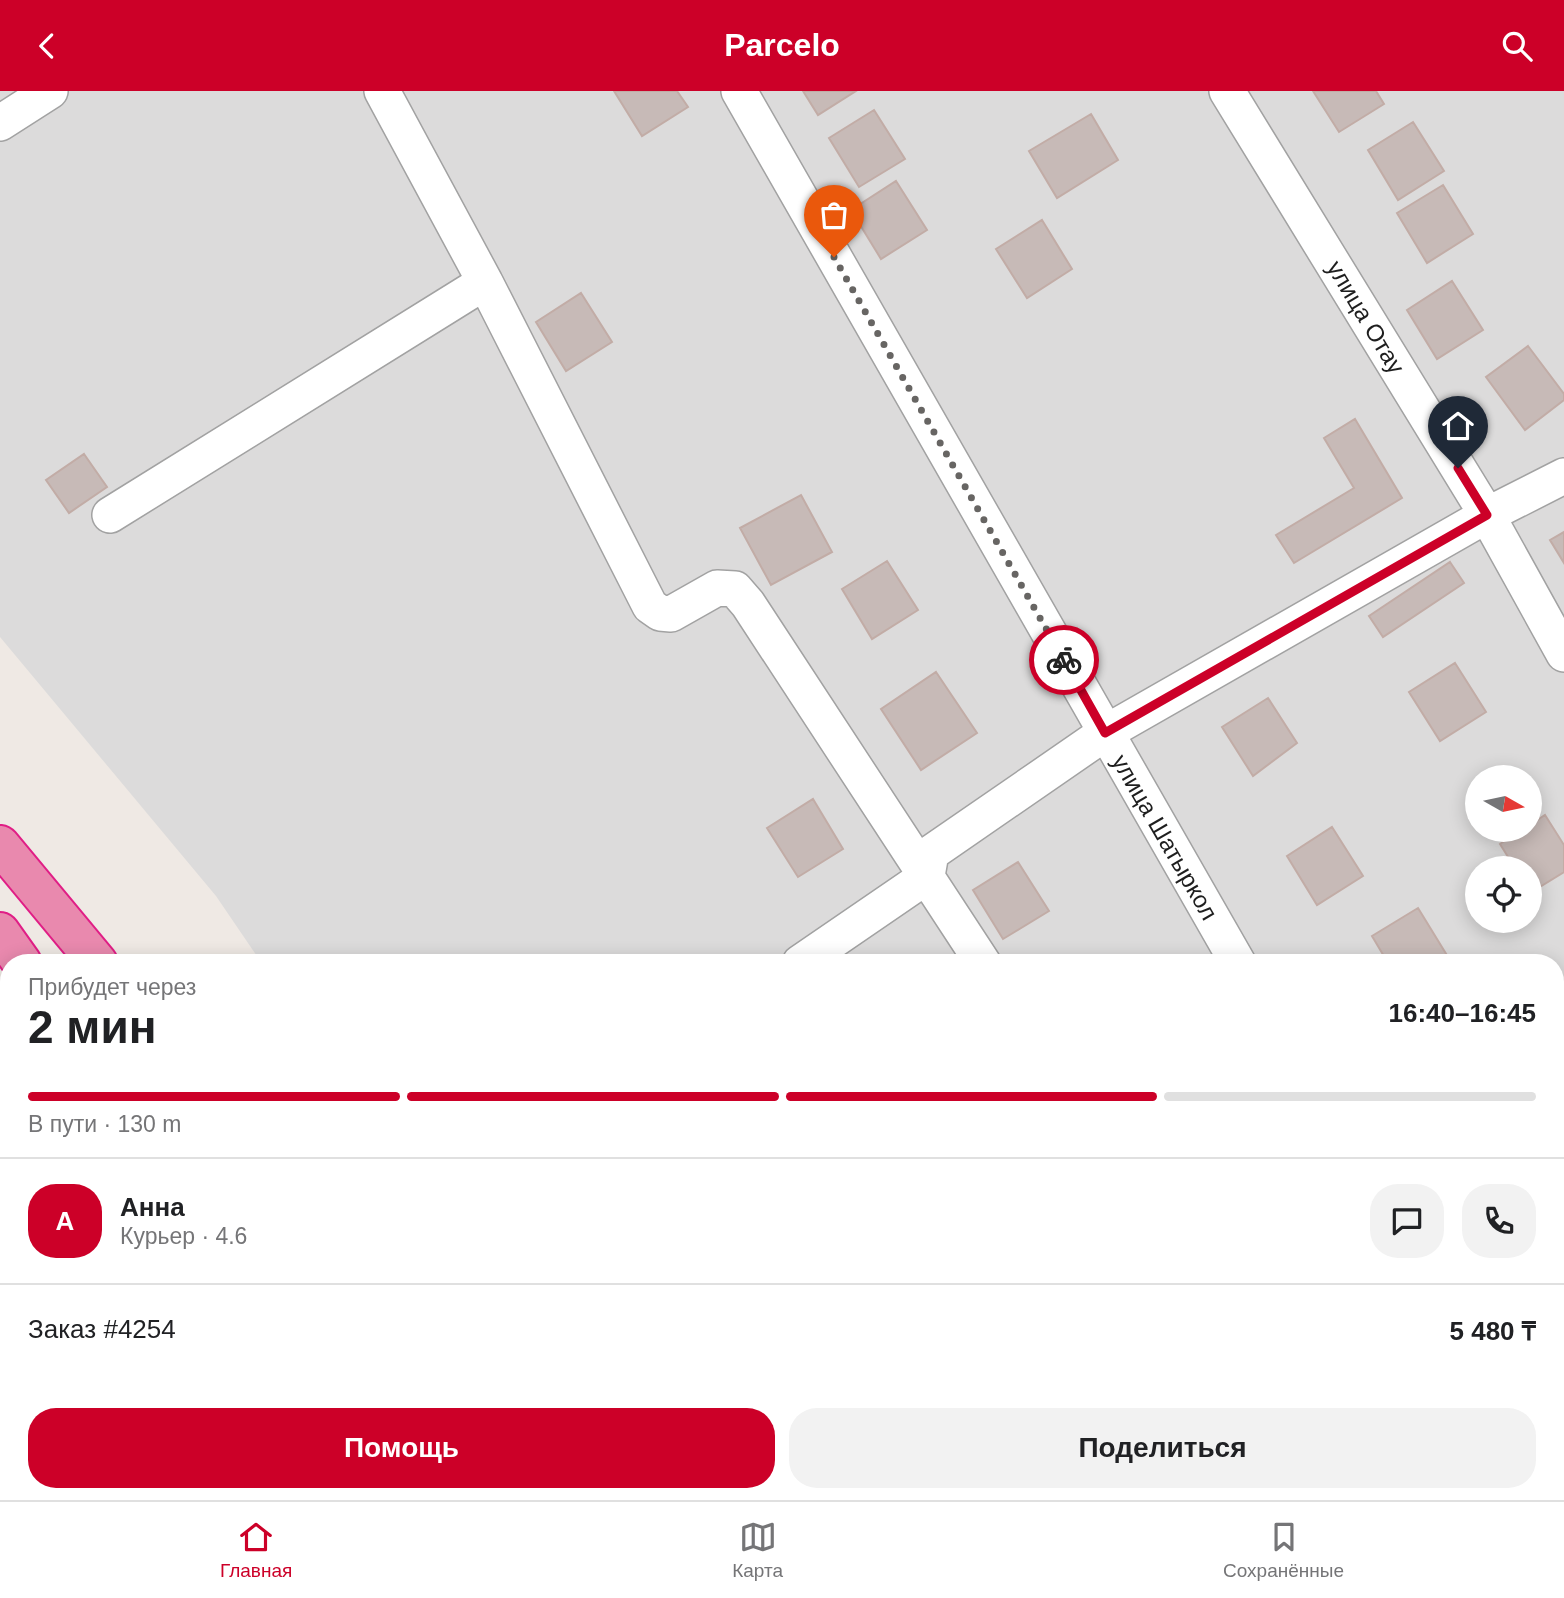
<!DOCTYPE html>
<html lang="ru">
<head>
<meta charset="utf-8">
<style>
	:root { --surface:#fff; --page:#f2f2f2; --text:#202124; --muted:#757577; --line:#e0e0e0; --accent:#cc0028 }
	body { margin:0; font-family:Arial,sans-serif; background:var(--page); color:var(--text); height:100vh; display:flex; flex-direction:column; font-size:26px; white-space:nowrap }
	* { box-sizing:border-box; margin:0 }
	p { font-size:23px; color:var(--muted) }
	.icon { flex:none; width:38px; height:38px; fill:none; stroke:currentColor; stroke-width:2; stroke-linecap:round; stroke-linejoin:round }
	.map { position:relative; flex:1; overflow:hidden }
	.panel { position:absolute; left:0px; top:863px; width:1564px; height:548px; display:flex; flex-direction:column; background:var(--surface); border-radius:28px 28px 0 0; box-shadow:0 4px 18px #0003 }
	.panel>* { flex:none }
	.needle { width:46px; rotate:99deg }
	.fabs { position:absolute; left:1465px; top:674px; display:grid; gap:14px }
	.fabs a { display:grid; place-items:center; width:77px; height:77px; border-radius:50%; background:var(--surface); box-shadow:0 4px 18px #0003; font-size:35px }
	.pin { position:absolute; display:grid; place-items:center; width:60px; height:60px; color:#fff; margin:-72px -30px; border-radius:50% 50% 50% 0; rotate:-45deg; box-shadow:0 0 7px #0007 }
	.pin .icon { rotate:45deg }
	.courier { position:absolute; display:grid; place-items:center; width:70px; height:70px; margin:-35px; border:5px solid #cc0028; border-radius:50%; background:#fff; color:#222; box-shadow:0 2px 9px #0007 }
	.summary em { font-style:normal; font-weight:800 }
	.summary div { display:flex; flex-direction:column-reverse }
	.summary { display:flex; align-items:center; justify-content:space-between; height:119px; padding:0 28px }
	h1 { font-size:46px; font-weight:800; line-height:52px }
	.bar { display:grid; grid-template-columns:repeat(4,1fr); gap:10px 7px; align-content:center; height:84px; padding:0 28px }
	.bar i { height:9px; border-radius:5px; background:var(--line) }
	.bar .current { background:var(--accent) }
	.bar p { grid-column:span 4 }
	.line { display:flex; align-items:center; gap:18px; padding:0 28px; border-top:2px solid var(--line) }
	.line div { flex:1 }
	.round { display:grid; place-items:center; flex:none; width:74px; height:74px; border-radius:28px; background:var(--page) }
	.button { display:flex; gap:14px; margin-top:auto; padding:14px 28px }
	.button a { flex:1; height:80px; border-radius:28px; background:var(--accent); color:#fff; font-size:28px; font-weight:800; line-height:80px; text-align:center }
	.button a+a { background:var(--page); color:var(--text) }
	header { display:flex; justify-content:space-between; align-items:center; height:91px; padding:0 28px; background:var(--accent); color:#fff; font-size:32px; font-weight:800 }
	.tabs { display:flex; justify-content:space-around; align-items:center; height:98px; border-top:2px solid var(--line); background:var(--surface); font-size:19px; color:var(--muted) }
	.tabs a { display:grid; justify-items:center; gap:4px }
	.tabs .current { color:var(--accent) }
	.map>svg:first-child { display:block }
	.residential { fill:#dcdbdb; fill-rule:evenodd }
	.building { fill:#c7bab7; stroke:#c2aca6; stroke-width:2 }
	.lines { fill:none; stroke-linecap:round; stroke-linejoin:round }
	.minor-casing { stroke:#a2a2a2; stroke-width:38 }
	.highway-casing { stroke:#e01e86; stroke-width:42 }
	.minor { stroke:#fff; stroke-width:35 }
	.highway { stroke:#e989ae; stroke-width:38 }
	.done { stroke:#676563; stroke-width:7; stroke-dasharray:0 12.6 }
	.route { stroke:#cc0028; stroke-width:9 }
	.labels { text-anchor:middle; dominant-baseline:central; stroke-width:5; stroke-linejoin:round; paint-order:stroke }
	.street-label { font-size:24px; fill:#1e1e1e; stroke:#fff }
</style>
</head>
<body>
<header><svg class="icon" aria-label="back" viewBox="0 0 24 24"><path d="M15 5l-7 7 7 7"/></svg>Parcelo<svg class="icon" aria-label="search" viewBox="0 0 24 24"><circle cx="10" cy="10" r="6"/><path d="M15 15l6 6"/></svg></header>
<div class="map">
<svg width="1564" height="1409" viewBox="0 0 1564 1409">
	<rect width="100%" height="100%" fill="#efe9e4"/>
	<path class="residential" d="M0,0H1564V1409H633L628,1402H1556V872L261,871L216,805L0,546ZM1477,686H1530V738H1477ZM1477,777H1530V830H1477Z
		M0,1182L9,1194V1402H166L171,1409H0Z"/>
	<path class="building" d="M614,0H677L688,16L642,45Z
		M803,0H856L818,24Z
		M1313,0H1376L1384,13L1339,41Z
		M874,19L905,68L859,96L829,47Z
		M1091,23L1118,69L1057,107L1029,60Z
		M1413,31L1444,80L1398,109L1368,59Z
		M896,90L927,139L881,168L851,119Z
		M1443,94L1473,143L1427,172L1397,122Z
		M1042,129L1072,178L1027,207L996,158Z
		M1452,190L1483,239L1437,268L1407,219Z
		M581,202L612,251L566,280L536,231Z
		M1528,255L1564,303V309L1525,339L1486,286Z
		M1355,328L1402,407L1294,472L1276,444L1354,397L1324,347Z
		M84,363L107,396L69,422L46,389Z
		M801,404L832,461L771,494L740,437Z
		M1564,441V472L1550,449Z
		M887,470L918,519L872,548L842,498Z
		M1450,471L1464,492L1383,546L1369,525Z
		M1455,572L1486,621L1440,650L1409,601Z
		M936,581L977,642L921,679L881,618Z
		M1268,607L1297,652L1253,685L1222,636Z
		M813,708L843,758L798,786L767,737Z
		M1545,724L1564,754V781L1530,802V777H1515L1500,753L1523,738H1530V734Z
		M1332,736L1363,785L1317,814L1287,765Z
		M1018,771L1049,820L1003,848L973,799Z
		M1418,817L1448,866L1438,872H1388L1372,845Z
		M1556,1037L1564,1050V1080L1556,1085Z
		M9,1256V1307L0,1311V1260Z
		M1564,1296V1353L1556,1339V1301Z
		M9,1359V1395L0,1366V1361Z
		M11,1402H66L67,1405L54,1409H13Z
		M1051,1402H1099L1104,1409H1055Z
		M1365,1402H1395L1400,1409H1353Z"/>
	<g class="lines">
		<defs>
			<path id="minor" d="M382,0L485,191L650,515L660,522L671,523L717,497L735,498L748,513L983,872
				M739,0L1238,872
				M1227,0L1487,424L1564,563
				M0,32L50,0
				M110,424L485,191
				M800,872L927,785L931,762L1105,642L1487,424L1564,385
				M0,1138L9,1135
				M111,1402L114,1409
				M1127,1402L1132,1409
				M1544,1402L1549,1409"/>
			<path id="highway" d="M0,754L98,872
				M0,841L22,872
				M383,1402L388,1409
				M458,1402L463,1409"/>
		</defs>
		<use href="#minor" class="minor-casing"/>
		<use href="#highway" class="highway-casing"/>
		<use href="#minor" class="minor"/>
		<use href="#highway" class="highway"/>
	</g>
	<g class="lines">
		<path class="done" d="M834,166L1064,569"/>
		<path class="route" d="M1064,569L1105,642L1487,424L1458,377"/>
	</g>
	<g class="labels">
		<g class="street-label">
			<text transform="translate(1366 226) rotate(59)">улица Отау</text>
			<text transform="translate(1165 746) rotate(60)">улица Шатыркол</text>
		</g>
	</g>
</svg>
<div class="fabs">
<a><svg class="needle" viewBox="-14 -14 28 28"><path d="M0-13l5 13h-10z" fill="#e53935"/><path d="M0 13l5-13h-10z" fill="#757577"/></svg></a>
<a><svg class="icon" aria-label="locate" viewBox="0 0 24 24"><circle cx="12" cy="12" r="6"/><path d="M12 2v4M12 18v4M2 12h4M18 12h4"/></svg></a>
</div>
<div class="pin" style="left:834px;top:166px;background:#ea580c"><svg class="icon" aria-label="bag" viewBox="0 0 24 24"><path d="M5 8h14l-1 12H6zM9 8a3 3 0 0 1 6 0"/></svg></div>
<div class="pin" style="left:1458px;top:377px;background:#1f2937"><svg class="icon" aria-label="home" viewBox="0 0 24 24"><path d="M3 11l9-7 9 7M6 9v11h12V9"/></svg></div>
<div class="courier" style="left:1064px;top:569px"><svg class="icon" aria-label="bike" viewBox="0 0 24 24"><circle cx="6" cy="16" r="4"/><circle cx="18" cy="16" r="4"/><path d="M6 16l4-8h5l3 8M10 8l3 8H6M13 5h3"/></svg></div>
<section class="panel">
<div class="summary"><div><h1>2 мин</h1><p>Прибудет через</p></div><em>16:40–16:45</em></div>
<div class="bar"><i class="current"></i><i class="current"></i><i class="current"></i><i></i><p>В пути · 130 m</p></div>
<div class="line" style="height:126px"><b class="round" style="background:var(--accent);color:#fff">А</b><div><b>Анна</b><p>Курьер · 4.6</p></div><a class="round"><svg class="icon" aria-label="chat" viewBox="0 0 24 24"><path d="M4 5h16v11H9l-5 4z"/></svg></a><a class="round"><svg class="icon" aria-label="phone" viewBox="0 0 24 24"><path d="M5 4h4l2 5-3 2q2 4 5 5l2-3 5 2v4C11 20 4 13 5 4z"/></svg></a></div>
<div class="line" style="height:91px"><div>Заказ #4254</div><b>5 480 ₸</b></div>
<div class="button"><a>Помощь</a><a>Поделиться</a></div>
</section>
</div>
<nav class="tabs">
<a class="current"><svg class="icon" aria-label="home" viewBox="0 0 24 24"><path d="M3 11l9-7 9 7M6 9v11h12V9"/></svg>Главная</a>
<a><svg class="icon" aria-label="map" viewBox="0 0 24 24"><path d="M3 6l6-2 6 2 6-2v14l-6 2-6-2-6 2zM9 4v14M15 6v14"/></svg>Карта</a>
<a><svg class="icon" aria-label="saved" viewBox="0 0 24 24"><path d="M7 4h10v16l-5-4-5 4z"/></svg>Сохранённые</a>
</nav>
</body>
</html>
